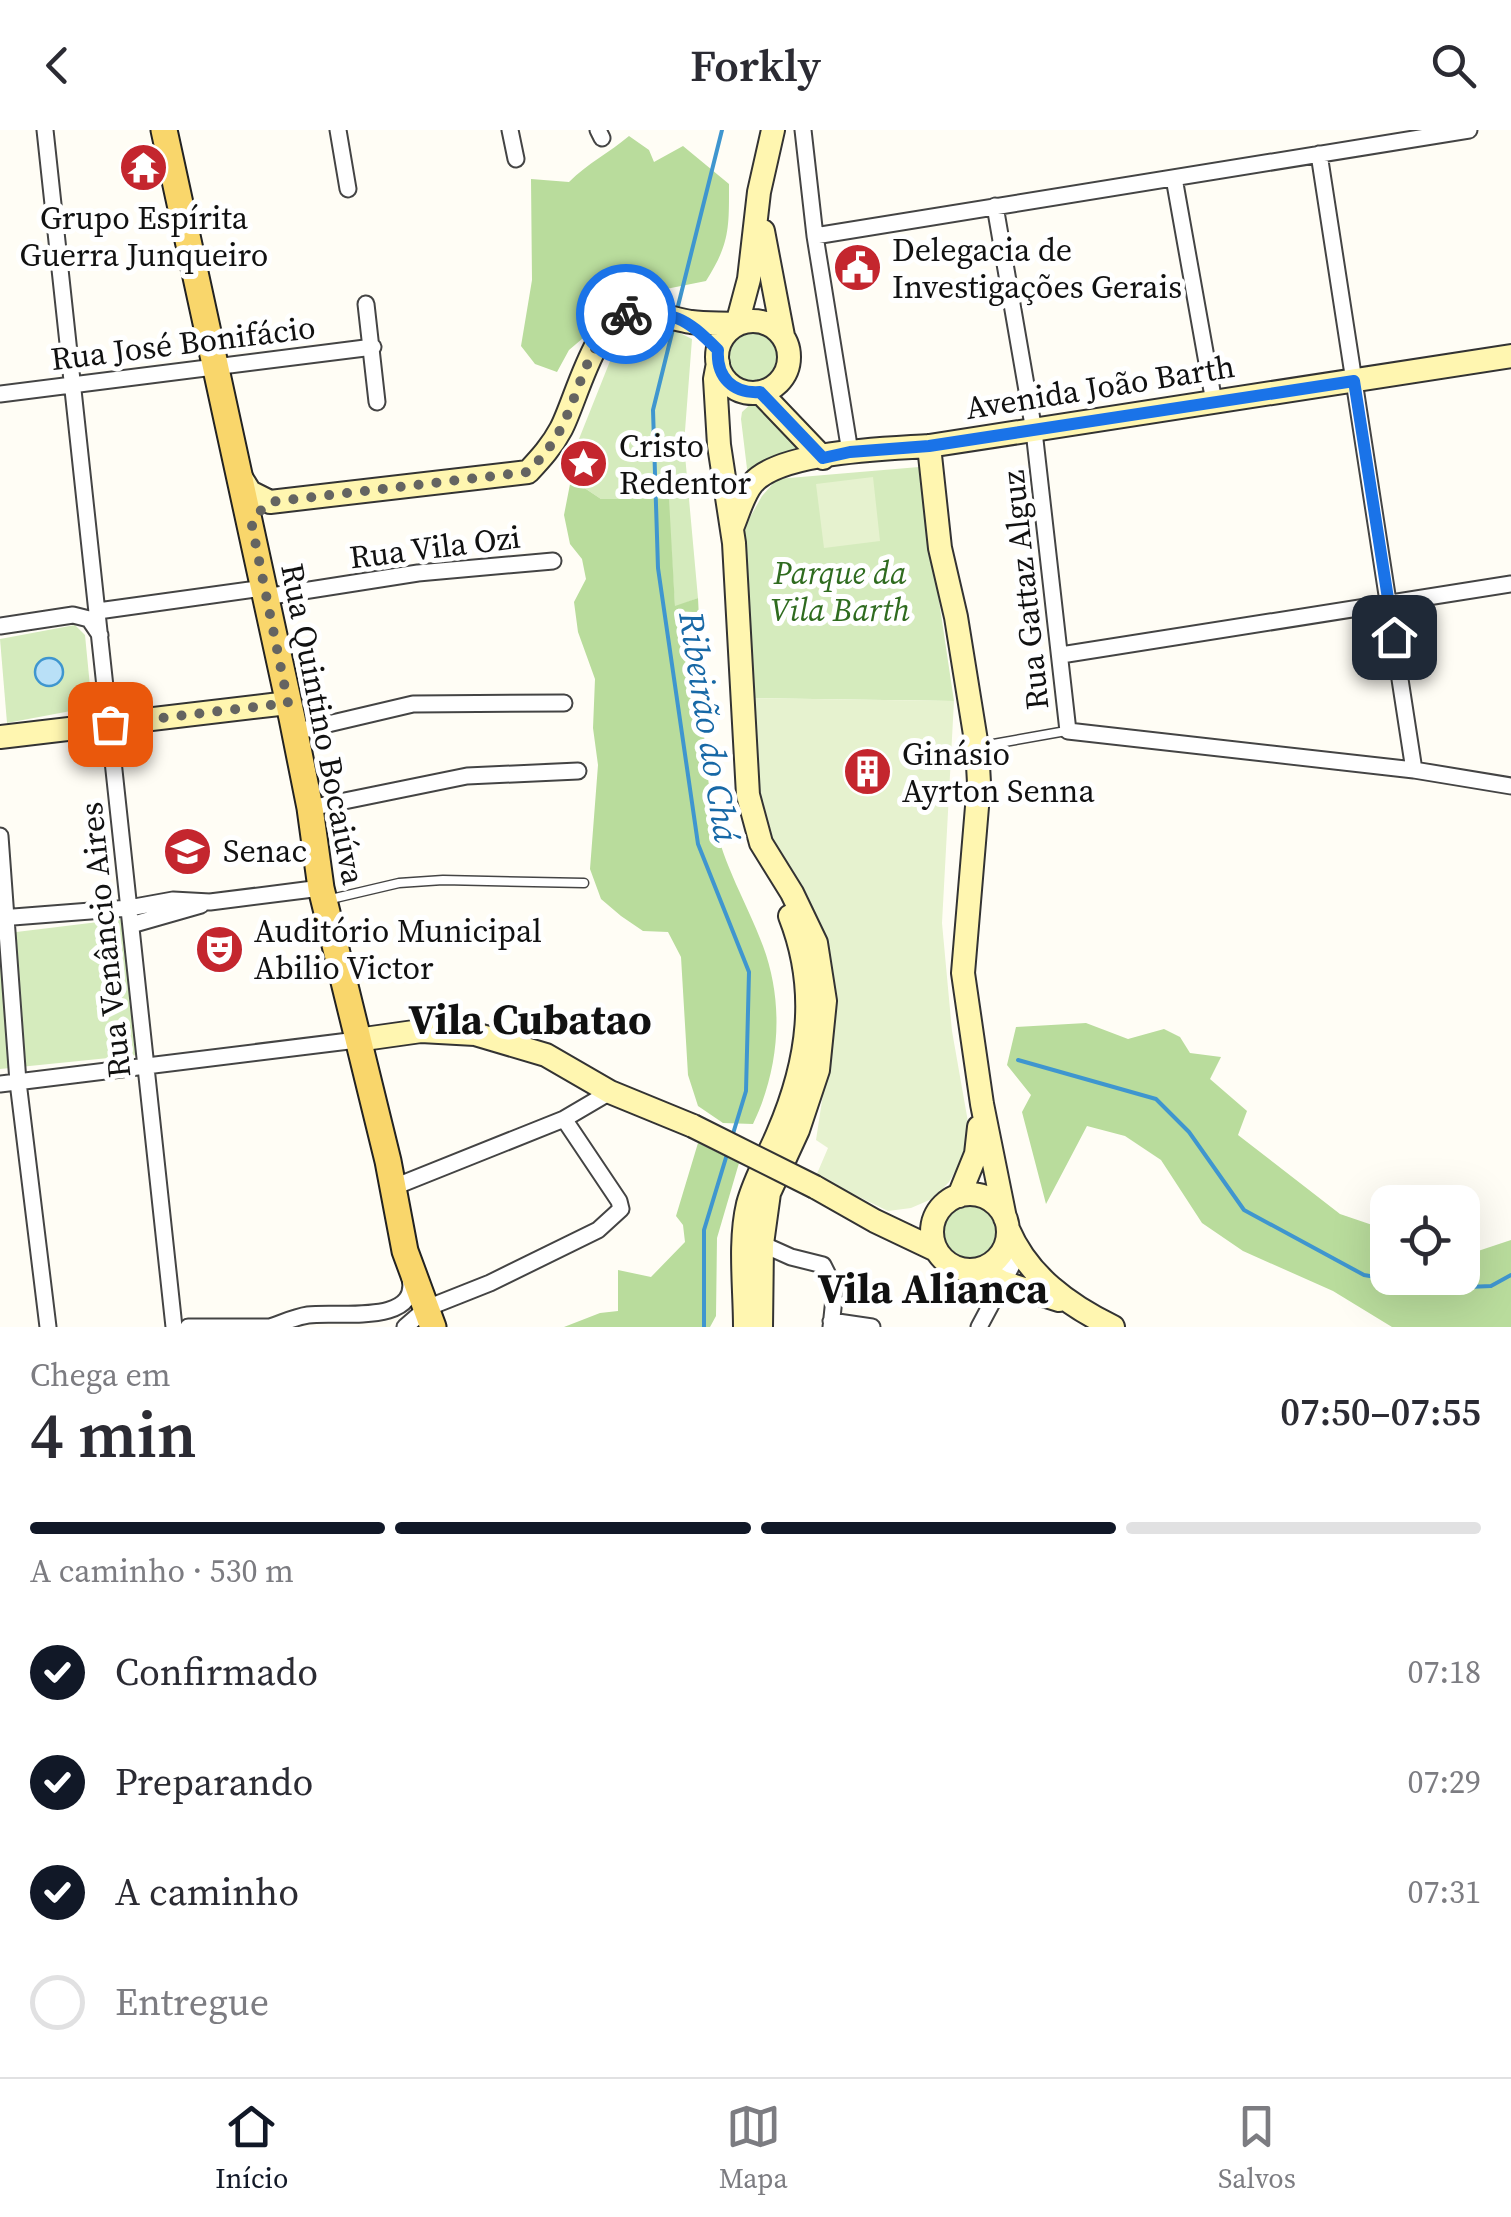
<!DOCTYPE html>
<html lang="pt">
<head>
<meta charset="utf-8">
<style>
	:root { --surface:#fff; --page:#f2f2f3; --text:#2b2b33; --muted:#7c7c81; --line:#e1e1e2; --accent:#111827 }
	body { margin:0; font-family:"Source Serif 4",serif; background:var(--page); color:var(--text); height:100vh; display:flex; flex-direction:column; font-size:38px; white-space:nowrap }
	* { box-sizing:border-box; margin:0 }
	p { font-size:32px; color:var(--muted) }
	.icon { flex:none; width:55px; height:55px; fill:none; stroke:currentColor; stroke-width:2; stroke-linecap:round; stroke-linejoin:round }
	.map { position:relative; height:1197px; overflow:hidden }
	.side { display:flex; flex-direction:column; background:var(--surface); flex:1 }
	.side>* { flex:none }
	.fabs { position:absolute; left:1370px; top:1055px; display:grid; gap:20px }
	.fabs a { display:grid; place-items:center; width:110px; height:110px; border-radius:20px; background:var(--surface); box-shadow:0 10px 40px #0002; font-size:50px }
	.pin { position:absolute; display:grid; place-items:center; width:85px; height:85px; color:#fff; margin:-42px; border-radius:20px; box-shadow:0 5px 15px #0006 }
	.courier { position:absolute; display:grid; place-items:center; width:100px; height:100px; margin:-50px; border:8px solid #1a73e8; border-radius:50%; background:#fff; color:#222; box-shadow:0 2px 12px #0007 }
	.overview em { font-style:normal; font-weight:600 }
	.overview div { display:flex; flex-direction:column-reverse }
	.overview { display:flex; align-items:center; justify-content:space-between; height:170px; padding:0 30px }
	h1 { font-size:65px; font-weight:600; line-height:75px }
	.bar { display:grid; grid-template-columns:repeat(4,1fr); gap:15px 10px; align-content:center; height:120px; padding:0 30px }
	.bar i { height:12px; border-radius:8px; background:var(--line) }
	.bar .selected { background:var(--accent) }
	.bar p { grid-column:span 4 }
	ol { padding:0 30px; list-style:none }
	li { display:flex; align-items:center; gap:30px; height:110px }
	li p { margin-inline-start:auto }
	li .icon { padding:10px; border-radius:50%; background:var(--accent); color:#fff; stroke-width:4 }
	li:last-child { color:var(--muted) }
	li i { width:55px; height:55px; border:5px solid var(--line); border-radius:50% }
	header { display:flex; justify-content:space-between; align-items:center; height:130px; padding:0 30px; background:var(--surface); font-size:45px; font-weight:600 }
	.tabs { display:flex; justify-content:space-around; align-items:center; height:140px; border-top:2px solid var(--line); background:var(--surface); font-size:28px; color:var(--muted) }
	.tabs a { display:grid; justify-items:center; gap:5px }
	.tabs .selected { color:var(--accent) }
	.map>svg:first-child { display:block }
	.green { fill:#d5ebbd }
	.forest { fill:#b9dc9c }
	.pitch { fill:#e6f2cf }
	.water { fill:#b9e0f7; stroke:#3f96cf; stroke-width:2.5 }
	.lines { fill:none; stroke-linecap:round; stroke-linejoin:round }
	.stream { stroke:#3f96cf; stroke-width:4 }
	.lane-casing { stroke:#444; stroke-width:11 }
	.street-casing { stroke:#444; stroke-width:19 }
	.secondary-casing { stroke:#333; stroke-width:26 }
	.primary-casing { stroke:#222; stroke-width:29 }
	.lane { stroke:#fff; stroke-width:8 }
	.street { stroke:#fff; stroke-width:15 }
	.secondary { stroke:#fff6b0; stroke-width:22 }
	.primary { stroke:#f9d66b; stroke-width:25 }
	.secondary-bridge-casing { stroke:#333; stroke-width:26; stroke-linecap:butt }
	.secondary-bridge { stroke:#fff6b0; stroke-width:22 }
	.done { stroke:#646461; stroke-width:10; stroke-dasharray:0 18 }
	.route { stroke:#1a73e8; stroke-width:12 }
	.labels { text-anchor:middle; dominant-baseline:central; stroke-width:10; stroke-linejoin:round; paint-order:stroke }
	.poi-label { font-size:32px; fill:#111; stroke:#fff; text-anchor:start }
	.street-label { font-size:32px; fill:#111; stroke:#fff }
	.park-label { font-size:32px; font-style:italic; fill:#2f6b1f; stroke:#fff }
	.water-label { font-size:35px; font-style:italic; fill:#1768a6; stroke:#fff }
	.district-label { font-size:42px; font-weight:bold; fill:#111; stroke:#fff }
</style>
</head>
<body>
<header><svg class="icon" aria-label="back" viewBox="0 0 24 24"><path d="M15 5l-7 7 7 7"/></svg>Forkly<svg class="icon" aria-label="search" viewBox="0 0 24 24"><circle cx="10" cy="10" r="6"/><path d="M15 15l6 6"/></svg></header>
<div class="map">
<svg width="1511" height="1197" viewBox="0 0 1511 1197">
	<rect width="100%" height="100%" fill="#fffdf5"/>
	<path class="green" d="M642,190L668,197L692,209L684,314L698,468L675,477L668,370L601,369L571,349L569,334L624,196Z
		M725 227a28 28 0 1 1 56 0a28 28 0 1 1-56 0Z
		M752,273H759L807,325L748,347L741,289L742,282Z
		M919,337L954,571L746,568L740,405L762,366L777,349Z
		M75,495L85,505L92,577L7,593L0,509Z
		M123,789L138,925L0,939V804Z
		M937 1101a31 31 0 1 1 62 0a31 31 0 1 1-62 0Z"/>
	<path class="forest" d="M629,6L649,20L654,32L683,16L729,54C729,98 730,113 706,151L616,169L589,203L569,220L557,242L535,234L521,216L532,150L531,49L569,52C588,33 609,23 629,6Z
		M571,349L601,369H669L675,476L698,468C702,541 701,617 714,689C723,735 747,773 763,816C785,875 779,940 753,994L723,993L698,976L688,945L681,827L668,802L643,801L621,786L601,769L590,739L598,635L593,598L595,549L578,502L574,472L586,449L582,429L570,414L564,385Z
		M1086,893L1128,909L1164,899L1180,907L1190,923L1221,927L1210,949L1247,981L1238,1005L1340,1084L1387,1100L1388,1148H1462L1463,1126L1511,1110V1197H1392L1333,1161L1243,1121L1202,1093L1161,1030L1125,1006L1087,996L1046,1074L1022,982L1031,965L1007,935L1016,897Z
		M698,1013L739,1033L717,1108L716,1186L710,1197H564L600,1183L618,1181V1140L651,1147L685,1112L683,1095L676,1086Z"/>
	<path class="pitch" d="M873,347L880,411L824,418L816,354Z
		M746,568L954,571L942,793L952,901L968,992L965,1024L949,1052L934,1068L911,1078L888,1081L816,1046L828,1018L816,1010L832,905L760,681Z"/>
	<path class="water" d="M35 542a14 14 0 1 1 28 0a14 14 0 1 1-28 0Z"/>
	<g class="lines">
		<path class="stream" d="M677,180L722,0
			M673,199L653,280L658,438L698,714L749,842L746,961L732,1007
			M1018,930L1156,969L1189,1002L1244,1080L1364,1145L1426,1156L1468,1157L1491,1156L1511,1145
			M704,1197V1100L728,1021"/>
		<defs>
			<path id="lane" d="M982,616L1066,601
				M331,769L399,753L443,750L584,753"/>
			<path id="street" d="M45,0L174,1197
				M338,0L348,59
				M510,0L516,29
				M598,0L602,8
				M803,0L815,106L850,322
				M1319,24L1414,640
				M1174,48L1214,272
				M995,76L1034,301L1068,601L1414,640L1511,656
				M815,106L1469,0
				M366,174L377,272
				M0,264L373,217
				M265,467L418,443L553,431
				M98,481L263,458
				M0,496L73,485L89,489L100,505
				M1061,525L1511,454
				M294,602L413,574L564,573
				M310,678L467,646L578,641
				M0,706L18,952L48,1197
				M0,788L129,778L173,770L210,772L321,758
				M131,795L201,775
				M0,954L357,910
				M394,1057L564,989L610,962
				M762,1114L791,1127L823,1135L835,1159L831,1197
				M831,1191L872,1197
				M188,1197H271
				M270,1197C282,1193 295,1187 308,1185C337,1181 420,1196 410,1148
				M405,1197L427,1178L490,1153L598,1100L621,1079L619,1071L564,989
				M979,1197L1018,1124"/>
			<path id="secondary" d="M763,101L783,206
				M717 227a36 36 0 1 1 72 0a36 36 0 1 1-72 0Z
				M718,233L715,249L719,315L734,413L748,665L761,713L792,763L816,813L825,871L818,940L798,1000L769,1063L762,1114L761,1197
				M760,262L823,328
				M929,316L940,418L956,487L977,617L979,653L963,843L982,974L1005,1088
				M240,346L250,362L270,372L528,342C541,328 552,316 561,299C576,271 595,188 630,184C653,181 669,188 691,192C706,194 722,193 737,194L749,149L759,62L773,0
				M732,398C738,384 743,365 752,354C779,321 887,319 929,316L1511,226
				M0,607L288,573
				M357,910L421,901L475,904L546,925L610,962L693,996
				M815,1057L875,1091L936,1120
				M932 1102a38 38 0 1 1 76 0a38 38 0 1 1-76 0Z
				M959,1066L976,1024L979,997
				M1008,1099C1028,1146 1068,1175 1113,1197
				M980,1139L1002,1152L1059,1170
				M745,1197C745,1158 739,1112 748,1074C755,1048 768,1027 778,1003C809,931 819,860 790,786"/>
			<path id="primary" d="M164,0L292,588L310,678L321,758L388,1031L405,1121L433,1197"/>
		</defs>
		<use href="#lane" class="lane-casing"/>
		<use href="#street" class="street-casing"/>
		<use href="#secondary" class="secondary-casing"/>
		<use href="#primary" class="primary-casing"/>
		<use href="#lane" class="lane"/>
		<use href="#street" class="street"/>
		<use href="#secondary" class="secondary"/>
		<use href="#primary" class="primary"/>
		<defs>
			<path id="secondary-bridge" d="M693,996L815,1057"/>
		</defs>
		<use href="#secondary-bridge" class="secondary-bridge-casing"/>
		<use href="#secondary-bridge" class="secondary-bridge"/>
	</g>
	<g class="lines">
		<path class="done" d="M110,594L288,573L252,396L258,383L270,372L528,342C541,328 553,315 561,298C581,260 588,207 626,184"/>
		<path class="route" d="M626,184C675,182 684,186 718,220C716,247 733,264 760,262L823,328L850,322L929,316L1354,251L1394,507"/>
	</g>
	<defs>
		<symbol id="temple-disc" viewBox="-11 -11 22 22"><circle r="9.5" fill="#c4262e" stroke="#fff"/><path d="M0-6L5-2H3V0L6.5 2.5H4V6H1.5V3h-3V6H-4V2.5H-6.5L-3 0V-2H-5Z" fill="#fff"/></symbol>
		<symbol id="civic-disc" viewBox="-11 -11 22 22"><circle r="9.5" fill="#c4262e" stroke="#fff"/><path d="M-.6-6.5H3V-4.5H.6V-3L4-1V1h2V6H-6V1h2V-1L-.6-3ZM-1.2 2.5V6h2.4V2.5Z" fill="#fff"/></symbol>
		<symbol id="sight-disc" viewBox="-11 -11 22 22"><circle r="9.5" fill="#c4262e" stroke="#fff"/><path d="M0-6L1.8-2.2L6-1.7L2.9 1.2L3.7 5.4L0 3.3L-3.7 5.4L-2.9 1.2L-6-1.7L-1.8-2.2Z" fill="#fff"/></symbol>
		<symbol id="building-disc" viewBox="-11 -11 22 22"><circle r="9.5" fill="#c4262e" stroke="#fff"/><path d="M-4-6H4V6H1V3H-1V6H-4ZM-2.5-4.3h1.7v1.8h-1.7ZM.8-4.3h1.7v1.8H.8ZM-2.5-1h1.7V.8h-1.7ZM.8-1h1.7V.8H.8Z" fill="#fff"/></symbol>
		<symbol id="university-disc" viewBox="-11 -11 22 22"><circle r="9.5" fill="#c4262e" stroke="#fff"/><path d="M0-5L7-2L0 1L-7-2ZM-4 1L0 2.5L4 1V4Q0 6-4 4Z" fill="#fff"/></symbol>
		<symbol id="theatre-disc" viewBox="-11 -11 22 22"><circle r="9.5" fill="#c4262e" stroke="#fff"/><path d="M-5-5.5Q0-4 5-5.5V0Q5 5 0 6Q-5 5-5 0ZM-3.3-2.5H-1v1.5H-3.3ZM1-2.5H3.3v1.5H1ZM-2.8 1Q0 5.5 2.8 1Z" fill="#fff"/></symbol>
	</defs>
	<g fill-rule="evenodd">
		<use href="#temple-disc" x="116" y="10" width="55" height="55"/>
		<use href="#civic-disc" x="830" y="110" width="55" height="55"/>
		<use href="#sight-disc" x="556" y="306" width="55" height="55"/>
		<use href="#building-disc" x="840" y="614" width="55" height="55"/>
		<use href="#university-disc" x="160" y="694" width="55" height="55"/>
		<use href="#theatre-disc" x="192" y="792" width="55" height="55"/>
	</g>
	<g class="labels">
		<g class="poi-label">
			<text x="144" y="88" text-anchor="middle">Grupo Espírita<tspan x="144" dy="37">Guerra Junqueiro</tspan></text>
			<text x="892" y="120">Delegacia de<tspan x="892" dy="37">Investigações Gerais</tspan></text>
			<text x="619" y="316">Cristo<tspan x="619" dy="37">Redentor</tspan></text>
			<text x="902" y="624">Ginásio<tspan x="902" dy="37">Ayrton Senna</tspan></text>
			<text x="223" y="721">Senac</text>
			<text x="254" y="801">Auditório Municipal<tspan x="254" dy="37">Abilio Victor</tspan></text>
		</g>
		<g class="street-label">
			<text transform="translate(183 213) rotate(-7)">Rua José Bonifácio</text>
			<text transform="translate(1100 257) rotate(-9)">Avenida João Barth</text>
			<text transform="translate(435 417) rotate(-7)">Rua Vila Ozi</text>
			<text transform="translate(1025 460) rotate(-96)">Rua Gattaz Alguz</text>
			<text transform="translate(323 594) rotate(79)">Rua Quintino Bocaiúva</text>
			<text transform="translate(105 810) rotate(-96)">Rua Venâncio Aires</text>
		</g>
		<g class="park-label">
			<text x="840" y="443">Parque da<tspan x="840" dy="37">Vila Barth</tspan></text>
		</g>
		<g class="water-label">
			<text transform="translate(709 597) rotate(81)">Ribeirão do Chá</text>
		</g>
		<g class="district-label">
			<text x="530" y="889">Vila Cubatao</text>
			<text x="933" y="1158">Vila Alianca</text>
		</g>
	</g>
</svg>
<div class="fabs">
<a><svg class="icon" aria-label="locate" viewBox="0 0 24 24"><circle cx="12" cy="12" r="6"/><path d="M12 2v4M12 18v4M2 12h4M18 12h4"/></svg></a>
</div>
<div class="pin" style="left:110px;top:594px;background:#ea580c"><svg class="icon" aria-label="bag" viewBox="0 0 24 24"><path d="M5 8h14l-1 12H6zM9 8a3 3 0 0 1 6 0"/></svg></div>
<div class="pin" style="left:1394px;top:507px;background:#1f2937"><svg class="icon" aria-label="home" viewBox="0 0 24 24"><path d="M3 11l9-7 9 7M6 9v11h12V9"/></svg></div>
<div class="courier" style="left:626px;top:184px"><svg class="icon" aria-label="bike" viewBox="0 0 24 24"><circle cx="6" cy="16" r="4"/><circle cx="18" cy="16" r="4"/><path d="M6 16l4-8h5l3 8M10 8l3 8H6M13 5h3"/></svg></div>
</div>
<section class="side">
<div class="overview"><div><h1>4 min</h1><p>Chega em</p></div><em>07:50–07:55</em></div>
<div class="bar"><i class="selected"></i><i class="selected"></i><i class="selected"></i><i></i><p>A caminho · 530 m</p></div>
<ol>
<li><svg class="icon" aria-label="check" viewBox="0 0 24 24"><path d="M5 12l5 5 9-10"/></svg>Confirmado<p>07:18</p></li>
<li><svg class="icon" aria-label="check" viewBox="0 0 24 24"><path d="M5 12l5 5 9-10"/></svg>Preparando<p>07:29</p></li>
<li><svg class="icon" aria-label="check" viewBox="0 0 24 24"><path d="M5 12l5 5 9-10"/></svg>A caminho<p>07:31</p></li>
<li><i></i>Entregue</li>
</ol>
</section>
<nav class="tabs">
<a class="selected"><svg class="icon" aria-label="home" viewBox="0 0 24 24"><path d="M3 11l9-7 9 7M6 9v11h12V9"/></svg>Início</a>
<a><svg class="icon" aria-label="map" viewBox="0 0 24 24"><path d="M3 6l6-2 6 2 6-2v14l-6 2-6-2-6 2zM9 4v14M15 6v14"/></svg>Mapa</a>
<a><svg class="icon" aria-label="saved" viewBox="0 0 24 24"><path d="M7 4h10v16l-5-4-5 4z"/></svg>Salvos</a>
</nav>
</body>
</html>
